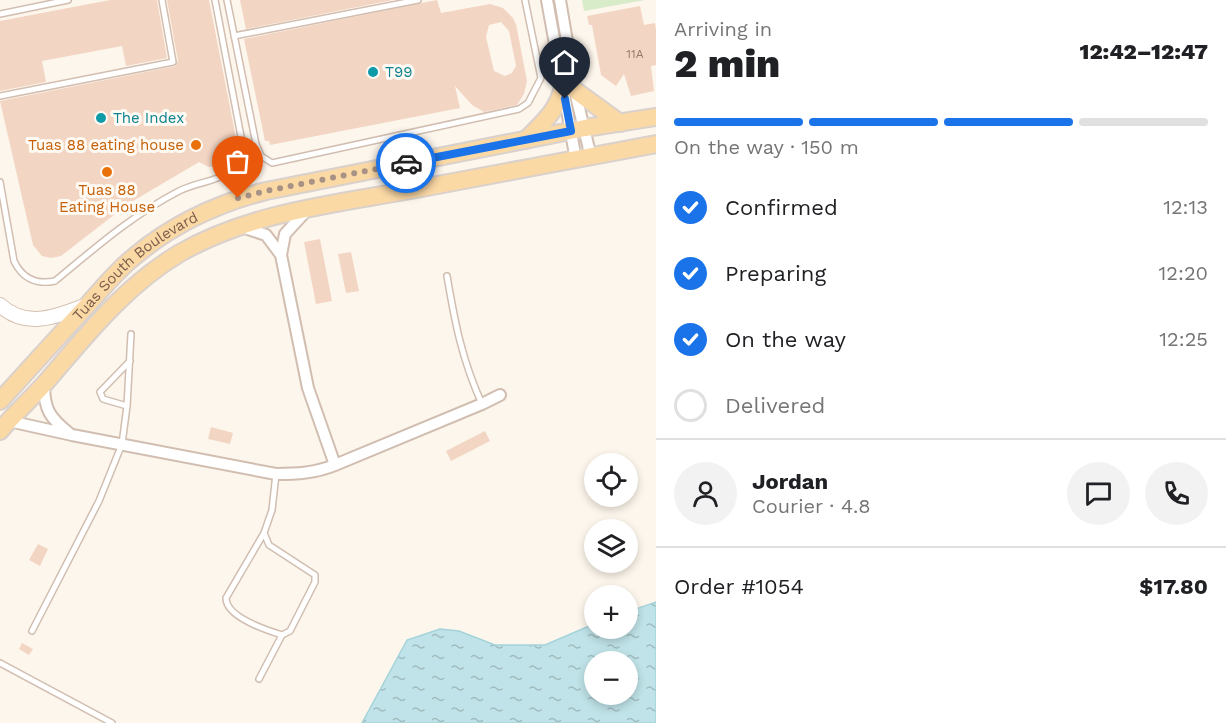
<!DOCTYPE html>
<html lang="en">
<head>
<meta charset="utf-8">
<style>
	:root { --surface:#fff; --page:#f2f2f2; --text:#202124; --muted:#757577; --line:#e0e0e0; --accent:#1a73e8 }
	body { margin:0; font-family:"Work Sans",sans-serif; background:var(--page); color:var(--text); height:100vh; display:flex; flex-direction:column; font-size:22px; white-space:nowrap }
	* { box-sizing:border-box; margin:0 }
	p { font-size:20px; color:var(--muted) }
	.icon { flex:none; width:33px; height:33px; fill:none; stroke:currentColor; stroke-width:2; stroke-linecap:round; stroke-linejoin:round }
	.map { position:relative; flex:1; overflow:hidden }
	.drawer { display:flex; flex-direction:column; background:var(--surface); width:570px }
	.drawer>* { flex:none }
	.controls { position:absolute; left:584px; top:453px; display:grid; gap:12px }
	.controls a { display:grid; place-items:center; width:54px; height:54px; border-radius:50%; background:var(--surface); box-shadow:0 3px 9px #0003; font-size:30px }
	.pin { position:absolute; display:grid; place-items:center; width:51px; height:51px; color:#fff; margin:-62px -26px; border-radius:50% 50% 50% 0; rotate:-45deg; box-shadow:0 0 6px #0007 }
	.pin .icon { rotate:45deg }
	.courier { position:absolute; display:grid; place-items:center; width:60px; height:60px; margin:-30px; border:4px solid #1a73e8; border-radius:50%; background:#fff; color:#222; box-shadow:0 2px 8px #0007 }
	.head em { font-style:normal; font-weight:800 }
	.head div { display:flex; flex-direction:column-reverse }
	.head { display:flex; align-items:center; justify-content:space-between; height:102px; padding:0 18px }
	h1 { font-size:39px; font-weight:800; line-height:45px }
	.bar { display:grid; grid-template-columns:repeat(4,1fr); gap:9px 6px; align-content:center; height:72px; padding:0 18px }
	.bar i { height:8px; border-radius:4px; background:var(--line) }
	.bar .selected { background:var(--accent) }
	.bar p { grid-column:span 4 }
	.line { display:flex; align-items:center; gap:15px; padding:0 18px; border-top:2px solid var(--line) }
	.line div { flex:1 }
	.round { display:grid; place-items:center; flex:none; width:63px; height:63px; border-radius:32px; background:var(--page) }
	ol { padding:0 18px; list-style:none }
	li { display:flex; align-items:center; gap:18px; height:66px }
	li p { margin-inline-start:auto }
	li .icon { padding:6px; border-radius:50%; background:var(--accent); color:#fff; stroke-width:4 }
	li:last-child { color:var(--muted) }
	li i { width:33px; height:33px; border:3px solid var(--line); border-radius:50% }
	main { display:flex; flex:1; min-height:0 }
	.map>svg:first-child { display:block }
	.green { fill:#d8ecc9 }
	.water { fill:url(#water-ripples); stroke:#a5d3da; stroke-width:1.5; fill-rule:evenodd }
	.building { fill:#f3d5c3; fill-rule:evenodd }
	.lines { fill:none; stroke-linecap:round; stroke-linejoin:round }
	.lane-casing { stroke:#d1beb0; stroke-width:8 }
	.street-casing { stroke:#d1beb0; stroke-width:14 }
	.secondary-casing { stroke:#d6c0b0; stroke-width:16 }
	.primary-casing { stroke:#dad1cd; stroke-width:20 }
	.lane { stroke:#fff; stroke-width:5 }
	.street { stroke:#fff; stroke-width:10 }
	.secondary { stroke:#fff; stroke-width:14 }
	.primary { stroke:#fbd9a5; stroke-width:16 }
	.done { stroke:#a89285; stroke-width:6; stroke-dasharray:0 10.8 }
	.route { stroke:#1a73e8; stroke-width:8 }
	.culture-dot { fill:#0f9aa8; stroke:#fffaf3; stroke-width:2 }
	.food-dot { fill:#e8710a; stroke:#fffaf3; stroke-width:2 }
	.labels { text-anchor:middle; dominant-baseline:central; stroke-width:6; stroke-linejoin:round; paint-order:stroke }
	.number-label { font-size:12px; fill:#987a6a }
	.culture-label { font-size:15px; fill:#0d838f; stroke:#fffaf3; text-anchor:start }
	.food-label { font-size:15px; fill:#c56008; stroke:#fffaf3; text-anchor:end }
	.street-label { font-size:15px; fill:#7a5c4d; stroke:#fffaf3 }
</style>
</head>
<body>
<main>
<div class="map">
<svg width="656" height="723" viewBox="0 0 656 723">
	<defs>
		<pattern id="water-ripples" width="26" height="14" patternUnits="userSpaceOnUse" patternTransform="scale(1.5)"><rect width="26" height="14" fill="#bfe3e8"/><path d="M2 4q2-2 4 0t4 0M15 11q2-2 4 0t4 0" fill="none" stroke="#a0bbbe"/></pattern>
	</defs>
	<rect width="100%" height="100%" fill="#fdf6ec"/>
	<path class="green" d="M582,0H645L584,11Z"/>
	<path class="water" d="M656,602V723H362L407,640L440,629L459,631L495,645H545L594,624V628H627V612ZM594,662H627V694H594Z"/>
	<path class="building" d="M110,0H157L167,58L126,66L122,46L42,61L46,82L0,91V21Z
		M167,0H209L236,138V145L233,156L220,166L209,167L199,162L128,204L61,256L51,258L42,256L33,245L0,101L176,66L178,61Z
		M240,0H393L246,29Z
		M437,0L441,13L490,4L503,8L513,18L516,24L527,81L524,94L517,105L484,112L472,105L455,86L460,108L270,145L269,141H265L244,39ZM501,22L509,31L516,66L512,73L505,76L494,71L486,37L489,25Z
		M640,6L644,25L655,23L656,30V65L651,66L654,91L631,96L624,74L616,86L601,75L592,25H589L587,16Z
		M320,239L332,301L316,304L304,242Z
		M351,252L359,291L346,293L338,254Z
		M211,427L233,433L230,444L208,439Z
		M485,431L490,441L451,461L446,451Z
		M38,544L48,549L40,566L29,560Z
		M22,643L33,649L29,655L19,649Z"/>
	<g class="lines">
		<defs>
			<path id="lane" d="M227,0L256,144L261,156L272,163L519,109L528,103L541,78L525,0
				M0,14L68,0
				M234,36L418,0
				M0,96L173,62L162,0
				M0,182L14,261C22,278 36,285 55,281C95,248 131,216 179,191C207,177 233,185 243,147L215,0
				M447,276C455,323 462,360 482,404
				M127,406L103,399L100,392L130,361
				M276,474L272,510L264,533L226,598C226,617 266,630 282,635
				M32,631L99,501L122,444L127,406L131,334
				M0,663L112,723
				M259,679L282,635L290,631L315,582V575L269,545L264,533"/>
			<path id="street" d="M547,0L576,160
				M560,0L577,100L591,157
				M308,209L285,234L281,255L308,388L335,465
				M242,227L266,235L281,255
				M44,384C44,410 50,418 70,434
				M9,421L72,435L276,474C297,474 315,473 335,465L482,404L500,395"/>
			<path id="secondary" d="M0,305C27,330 57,316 87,305"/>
			<g id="primary">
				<path d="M576,91L620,123"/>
				<path d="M526,140C543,122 557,112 563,87"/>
				<path id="s1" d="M0,401C28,370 56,339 84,309C100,291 116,271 135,256C173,224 219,203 266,191L585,128L656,117"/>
				<path d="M0,431C15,413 32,398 47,381C87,334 126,285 180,253C250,213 332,204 411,190C493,175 574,159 656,144"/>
			</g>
		</defs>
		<use href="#lane" class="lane-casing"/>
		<use href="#street" class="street-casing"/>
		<use href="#secondary" class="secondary-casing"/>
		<use href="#primary" class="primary-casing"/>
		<use href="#lane" class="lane"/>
		<use href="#street" class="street"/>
		<use href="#secondary" class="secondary"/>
		<use href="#primary" class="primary"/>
	</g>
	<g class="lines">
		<path class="done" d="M238,198L266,191L406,163"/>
		<path class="route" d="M406,163L571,131L565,99"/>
	</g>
	<g class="culture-dot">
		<circle cx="373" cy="72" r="6"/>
		<circle cx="101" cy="118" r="6"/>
	</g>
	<g class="food-dot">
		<circle cx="196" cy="145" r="6"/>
		<circle cx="107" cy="172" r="6"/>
	</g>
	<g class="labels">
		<g class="number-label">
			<text x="635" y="54">11A</text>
		</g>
		<g class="culture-label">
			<text x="385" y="72">T99</text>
			<text x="113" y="118">The Index</text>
		</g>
		<g class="food-label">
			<text x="184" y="145">Tuas 88 eating house</text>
			<text x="107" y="190" text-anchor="middle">Tuas 88<tspan x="107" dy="17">Eating House</tspan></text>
		</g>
		<g class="street-label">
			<text stroke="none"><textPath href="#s1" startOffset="192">Tuas South Boulevard</textPath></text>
		</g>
	</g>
</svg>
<div class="controls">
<a><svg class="icon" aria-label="locate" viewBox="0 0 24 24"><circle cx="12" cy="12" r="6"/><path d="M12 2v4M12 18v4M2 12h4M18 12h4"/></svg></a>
<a><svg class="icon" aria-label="layers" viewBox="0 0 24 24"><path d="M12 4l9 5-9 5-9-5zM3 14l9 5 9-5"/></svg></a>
<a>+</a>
<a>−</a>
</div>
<div class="pin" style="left:238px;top:198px;background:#ea580c"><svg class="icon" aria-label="bag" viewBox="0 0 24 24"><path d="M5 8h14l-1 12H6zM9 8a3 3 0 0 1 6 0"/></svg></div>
<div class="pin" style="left:565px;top:99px;background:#1f2937"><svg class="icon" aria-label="home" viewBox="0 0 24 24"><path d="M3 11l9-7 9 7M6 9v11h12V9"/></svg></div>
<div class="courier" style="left:406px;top:163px"><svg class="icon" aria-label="car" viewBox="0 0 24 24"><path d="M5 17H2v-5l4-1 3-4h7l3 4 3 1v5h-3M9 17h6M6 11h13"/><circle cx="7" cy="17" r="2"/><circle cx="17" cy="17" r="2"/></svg></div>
</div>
<section class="drawer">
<div class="head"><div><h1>2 min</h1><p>Arriving in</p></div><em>12:42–12:47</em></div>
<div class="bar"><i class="selected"></i><i class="selected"></i><i class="selected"></i><i></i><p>On the way · 150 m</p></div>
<ol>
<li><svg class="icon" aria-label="check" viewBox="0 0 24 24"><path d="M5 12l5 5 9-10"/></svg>Confirmed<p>12:13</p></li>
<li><svg class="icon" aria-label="check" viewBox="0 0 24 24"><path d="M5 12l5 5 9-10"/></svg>Preparing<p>12:20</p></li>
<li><svg class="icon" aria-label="check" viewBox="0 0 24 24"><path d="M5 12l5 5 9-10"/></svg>On the way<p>12:25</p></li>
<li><i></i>Delivered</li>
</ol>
<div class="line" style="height:108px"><a class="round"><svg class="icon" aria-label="person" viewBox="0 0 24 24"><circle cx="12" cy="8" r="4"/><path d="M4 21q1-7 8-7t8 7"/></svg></a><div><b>Jordan</b><p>Courier · 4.8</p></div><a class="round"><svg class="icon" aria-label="chat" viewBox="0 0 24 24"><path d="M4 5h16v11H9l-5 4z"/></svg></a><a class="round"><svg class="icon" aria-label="phone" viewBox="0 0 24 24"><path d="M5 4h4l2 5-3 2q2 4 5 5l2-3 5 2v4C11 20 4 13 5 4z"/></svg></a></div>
<div class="line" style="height:78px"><div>Order #1054</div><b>$17.80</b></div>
</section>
</main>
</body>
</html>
